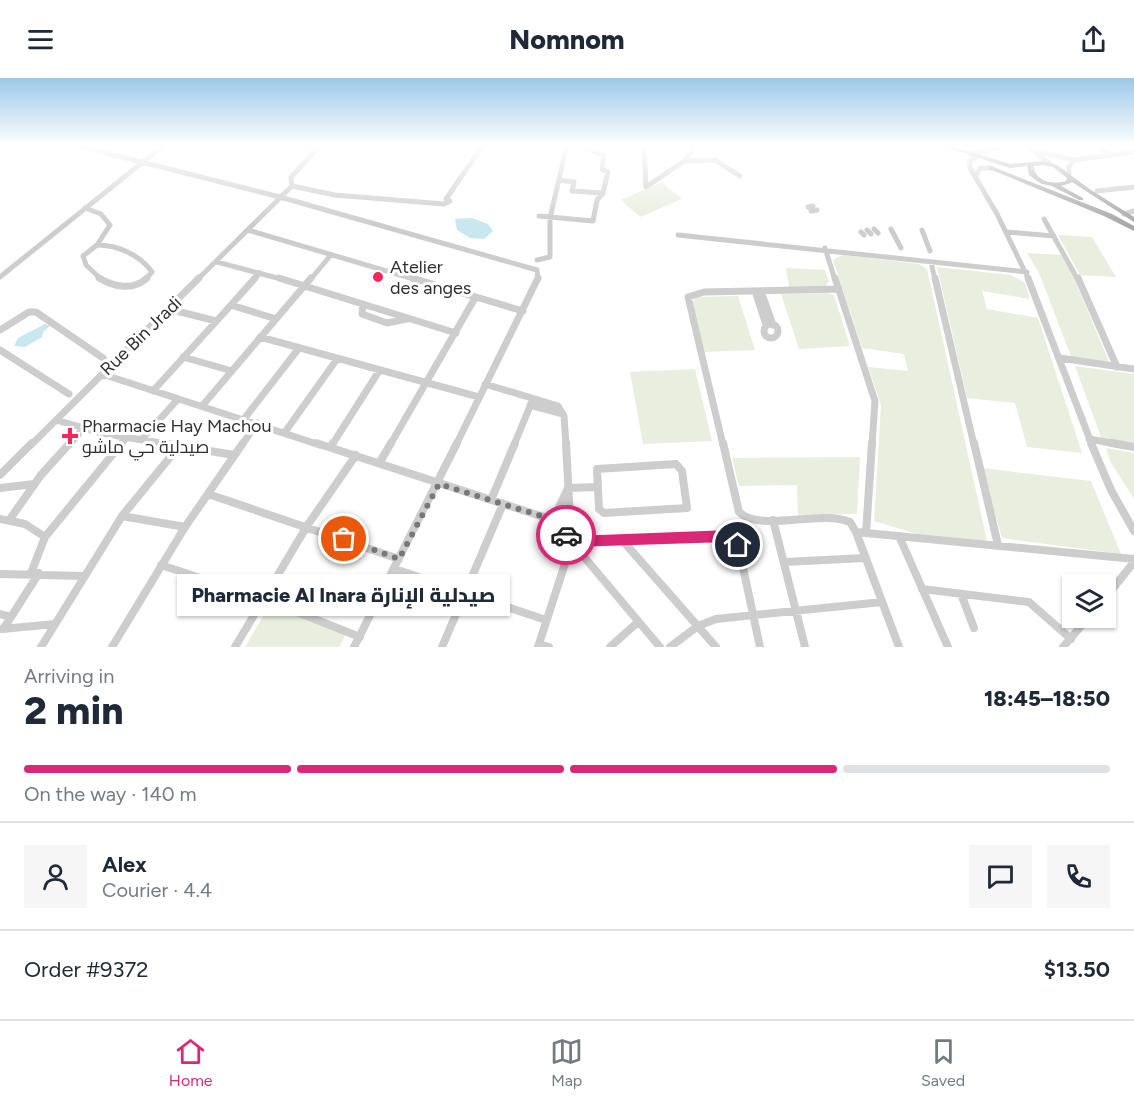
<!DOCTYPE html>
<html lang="en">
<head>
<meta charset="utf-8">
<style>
	:root { --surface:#fff; --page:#f6f6f7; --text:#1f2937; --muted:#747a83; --line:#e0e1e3; --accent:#db2777 }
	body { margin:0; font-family:Figtree,Cairo,sans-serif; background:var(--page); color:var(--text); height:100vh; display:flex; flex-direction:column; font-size:22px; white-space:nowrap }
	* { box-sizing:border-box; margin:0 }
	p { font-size:20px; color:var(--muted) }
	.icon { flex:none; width:33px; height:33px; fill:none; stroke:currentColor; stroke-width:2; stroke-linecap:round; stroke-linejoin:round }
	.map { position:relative; height:569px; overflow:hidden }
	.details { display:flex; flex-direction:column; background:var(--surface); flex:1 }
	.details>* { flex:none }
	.controls { position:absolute; left:1062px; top:496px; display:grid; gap:12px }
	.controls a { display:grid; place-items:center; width:54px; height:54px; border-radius:0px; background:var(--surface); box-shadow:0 2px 4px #0004; font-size:30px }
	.pin { position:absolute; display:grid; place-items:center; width:51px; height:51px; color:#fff; margin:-26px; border:3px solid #fff; border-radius:50%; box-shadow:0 2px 6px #0007 }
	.courier { position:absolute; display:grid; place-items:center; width:60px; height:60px; margin:-30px; border:4px solid #db2777; border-radius:50%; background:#fff; color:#222; box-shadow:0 2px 8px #0007 }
	.bubble { position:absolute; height:42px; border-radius:0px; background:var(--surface); box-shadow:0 2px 4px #0004; font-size:20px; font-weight:800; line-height:42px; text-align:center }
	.head em { font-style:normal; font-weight:800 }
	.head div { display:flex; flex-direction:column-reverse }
	.head { display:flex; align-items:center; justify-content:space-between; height:102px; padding:0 24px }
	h1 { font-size:39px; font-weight:800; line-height:45px }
	.bar { display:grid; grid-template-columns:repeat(4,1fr); gap:9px 6px; align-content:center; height:72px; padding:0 24px }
	.bar i { height:8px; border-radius:4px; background:var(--line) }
	.bar .on { background:var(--accent) }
	.bar p { grid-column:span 4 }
	.line { display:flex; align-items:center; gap:15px; padding:0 24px; border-top:2px solid var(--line) }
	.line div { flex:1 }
	.round { display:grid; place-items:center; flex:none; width:63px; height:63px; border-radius:0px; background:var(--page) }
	header { display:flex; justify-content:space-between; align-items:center; height:78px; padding:0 24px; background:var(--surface); font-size:27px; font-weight:800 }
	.menu { display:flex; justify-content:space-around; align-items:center; height:84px; border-top:2px solid var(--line); background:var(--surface); font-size:16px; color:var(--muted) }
	.menu a { display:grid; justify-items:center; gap:3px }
	.menu .on { color:var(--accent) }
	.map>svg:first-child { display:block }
	.green { fill:#e9eede }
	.water { fill:#c9e7ee }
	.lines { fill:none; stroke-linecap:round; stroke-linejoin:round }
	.minor-far2 { stroke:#cdcdcd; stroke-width:5 }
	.minor-far1 { stroke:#cdcdcd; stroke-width:7 }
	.minor { stroke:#cdcdcd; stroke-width:8 }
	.major { fill:#a8a8a8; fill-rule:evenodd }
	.route { fill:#db2777 }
	.done { stroke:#787878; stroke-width:6; stroke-dasharray:0 10.8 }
	.poi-dot { fill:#ef2a5d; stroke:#fff; stroke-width:2 }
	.labels { text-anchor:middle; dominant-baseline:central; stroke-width:6; stroke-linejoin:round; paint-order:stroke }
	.poi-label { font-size:18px; fill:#303030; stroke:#fff; text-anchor:start }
	.street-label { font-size:18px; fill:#303030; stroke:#fff }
</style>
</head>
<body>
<header><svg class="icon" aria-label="menu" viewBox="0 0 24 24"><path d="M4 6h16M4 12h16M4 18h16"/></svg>Nomnom<svg class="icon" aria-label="share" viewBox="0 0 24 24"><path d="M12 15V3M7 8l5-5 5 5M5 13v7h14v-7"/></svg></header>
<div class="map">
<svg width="1134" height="569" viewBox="0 0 1134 569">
	<rect width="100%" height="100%" fill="#fff"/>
	<path class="green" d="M662,104L682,121L640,139L621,122Z
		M1058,157L1092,159L1116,199L1080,197Z
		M1027,175L1061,177L1073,198L1110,286L1072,281L1039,195Z
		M843,177L919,186L927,191L987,463L917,456L874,443L881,327L868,289L908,293L904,276L862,270L833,182Z
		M937,189L1011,197L1025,205L1030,221L982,213L987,231L1038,240L1082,375L1027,369L1015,325L967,320Z
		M786,190L825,192L829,203L825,209H789Z
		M828,215L834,217L850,268L799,271L781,216Z
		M738,218L755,272L703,274L692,225L696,219Z
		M1075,288L1134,296V367L1102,362Z
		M695,291L712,363L643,366L630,294Z
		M1106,370L1134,375V421L1110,383Z
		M860,379L857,436L798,437L797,407L739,408L732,380Z
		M981,390L1091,403L1121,476L1002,460Z
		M270,527L346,556L339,569H245Z"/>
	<path class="water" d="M472,140L488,146L493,153L484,161L470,160L457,152L455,141Z
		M45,246L50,248L43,254L42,259L25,269L14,268L18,260Z"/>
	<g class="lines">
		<path class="minor-far2" d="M74,67L280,119L537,192L538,202
			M306,67L317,72
			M585,67L584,70L604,77L602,91L608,94L603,115
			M644,67L646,109L684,83
			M696,67L684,83L715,82L740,98
			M737,67H740
			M1027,67L1050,86
			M1098,67L1109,78
			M1035,72L1073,82L1134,74
			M970,76L1008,67
			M977,79L970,82V90L997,136L1029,202
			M1069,97V88L1074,83
			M976,98L980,90H991
			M292,108L335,117L444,126L450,123L446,121L483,67
			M1097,113L1134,109
			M808,129L813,128
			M85,130L101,136L110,147L97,167
			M811,133L817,132
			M1124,136L1134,133
			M539,138L593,143L597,122L603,115L572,113L574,104L559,102
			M1044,141L1078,202
			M874,151L878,155
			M891,151L901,170
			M248,152L417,202
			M867,152L871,156
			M922,152L930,173
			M861,154L864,157
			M1006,154L1054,158
			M678,157L1027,194
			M97,167L83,178L86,187L102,202
			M97,167C118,167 140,177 152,194L145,202
			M825,170L835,202
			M537,182L550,179V140L567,67
			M217,184L285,202
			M931,184L935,202
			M0,199L164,67
			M197,202L292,108L291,99L321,67
			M254,202L260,195
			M310,202L331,177"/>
		<path class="minor-far1" d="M99,200C114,209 133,213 147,200
			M279,200L456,255
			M412,200L523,233
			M835,200L875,323L872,367
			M935,200L974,367
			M1028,200L1092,367
			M1078,200L1117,289
			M755,213L766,247
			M761,213L773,247
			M363,226L362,236L387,245L407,241
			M231,227L255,200
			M169,231L216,243
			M764 253a7 7 0 1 1 14 0a7 7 0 1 1-14 0Z
			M0,252L29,234H36L103,280
			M260,259L479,319
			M0,272L69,316
			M183,279L232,293
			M1060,280L1134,291
			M102,296L320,367
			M485,306L558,328L564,338L566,367
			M153,313L231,227L276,241
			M530,327L563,336
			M202,328L311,200
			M244,341L299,270
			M56,342L101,355L172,367
			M285,354L337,281
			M142,361L178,321
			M1089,361L1121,367
			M31,367L199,200
			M69,367L83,351
			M120,367L127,359
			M242,367L257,345
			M332,367L379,293
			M390,367L475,220
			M456,367L538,200
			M514,367L533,321
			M723,367L688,219L704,214L839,211"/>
		<path class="minor" d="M162,365L234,377
			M316,365L553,442
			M723,365L739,434C760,455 820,431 850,444L856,454L1134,481
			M974,365L998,467
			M1091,365L1111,412L1134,453
			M1112,365L1134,369
			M331,369L333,365
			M380,384L391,365
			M676,386L682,393L687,430L604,435L599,431L597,391Z
			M0,397L32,365
			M597,409L568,410L553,442L660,569
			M0,410L34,406
			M208,416L399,481
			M491,422L515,365
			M122,438L185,449
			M0,441L25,446L45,459L31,495
			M10,441L41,397L70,365
			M773,442L805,569
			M856,454L899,569
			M866,455L872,365
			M899,458L948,569
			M45,459L122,365
			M623,463L716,569
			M572,464L730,458L738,466L760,569
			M784,484L865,480
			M161,487L264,521L360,559
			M395,491L546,542
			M0,496L83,498
			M922,511L1029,524L1071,561
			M961,516L974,550
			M1106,519L1134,484
			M0,536L11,539
			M4,550L39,495
			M2,551L55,546
			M539,566L549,569
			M41,569L122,438L180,367
			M112,569L185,449L243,365
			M235,569L307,448L356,377
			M354,569L457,365
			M442,569L503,426
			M538,569L572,464L568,454L570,440L566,365
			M610,569L638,544
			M670,569L698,548L716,541L882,524
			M1063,569L1088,540"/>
		<path class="major" d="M938,67H948L1010,86L1043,83L1057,87L1091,112L1134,139V144L1072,104L1071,105L1061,108L1083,120V122H1079L1052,108L1042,106L1034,101L1029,97L1027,88L1010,90ZM1043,87L1053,89L1067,100L1066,103C1051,107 1037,104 1033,88Z
			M991,88L1112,136L1134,148V153L1104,138L989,91L988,90Z"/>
	</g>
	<linearGradient id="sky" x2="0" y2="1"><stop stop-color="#9bc8ea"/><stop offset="0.46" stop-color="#fff"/><stop offset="1" stop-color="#fff" stop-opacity="0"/></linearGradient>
	<rect width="1134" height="147" fill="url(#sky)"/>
	<path class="route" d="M566,451L574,458L730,452L744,467L738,473L727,464L572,469L560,457Z"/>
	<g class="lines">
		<path class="done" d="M344,461L399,481L439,406L554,442L566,457"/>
	</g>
	<g class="poi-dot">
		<circle cx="378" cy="199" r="6"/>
		<path d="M67 349h6v6h6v6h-6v6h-6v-6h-6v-6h6z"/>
	</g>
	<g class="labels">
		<g class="poi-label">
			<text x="390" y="189">Atelier<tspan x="390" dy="21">des anges</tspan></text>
			<text x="82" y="348">Pharmacie Hay Machou<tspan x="82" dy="21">صيدلية حي ماشو</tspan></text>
		</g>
		<g class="street-label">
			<text transform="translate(141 258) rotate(-44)">Rue Bin Jradi</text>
		</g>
	</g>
</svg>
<div class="controls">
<a><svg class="icon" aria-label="layers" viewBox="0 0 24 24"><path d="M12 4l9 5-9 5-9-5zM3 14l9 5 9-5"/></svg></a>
</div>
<div class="pin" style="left:344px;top:461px;background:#ea580c"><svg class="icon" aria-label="bag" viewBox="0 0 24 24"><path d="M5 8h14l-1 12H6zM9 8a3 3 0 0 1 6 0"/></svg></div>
<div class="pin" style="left:738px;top:467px;background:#1f2937"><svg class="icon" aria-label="home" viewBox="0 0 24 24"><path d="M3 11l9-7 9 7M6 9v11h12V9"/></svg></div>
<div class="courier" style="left:566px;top:457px"><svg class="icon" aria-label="car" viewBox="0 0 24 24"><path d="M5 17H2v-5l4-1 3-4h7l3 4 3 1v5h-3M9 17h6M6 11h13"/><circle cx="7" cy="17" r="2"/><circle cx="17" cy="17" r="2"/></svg></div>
<div class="bubble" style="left:177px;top:496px;width:333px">Pharmacie Al Inara صيدلية الإنارة</div>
</div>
<section class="details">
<div class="head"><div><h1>2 min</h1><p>Arriving in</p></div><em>18:45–18:50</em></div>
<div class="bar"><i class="on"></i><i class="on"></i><i class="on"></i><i></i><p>On the way · 140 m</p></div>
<div class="line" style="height:108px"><a class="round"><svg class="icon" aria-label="person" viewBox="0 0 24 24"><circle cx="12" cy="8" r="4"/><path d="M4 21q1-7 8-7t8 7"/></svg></a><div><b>Alex</b><p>Courier · 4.4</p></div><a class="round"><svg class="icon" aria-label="chat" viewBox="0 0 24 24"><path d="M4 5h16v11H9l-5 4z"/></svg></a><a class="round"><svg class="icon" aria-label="phone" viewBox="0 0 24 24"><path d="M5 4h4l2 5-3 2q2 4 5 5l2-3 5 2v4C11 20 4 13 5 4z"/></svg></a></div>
<div class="line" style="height:78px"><div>Order #9372</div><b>$13.50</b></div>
</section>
<nav class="menu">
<a class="on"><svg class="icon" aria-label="home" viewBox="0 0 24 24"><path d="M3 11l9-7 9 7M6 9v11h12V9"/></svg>Home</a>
<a><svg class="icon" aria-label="map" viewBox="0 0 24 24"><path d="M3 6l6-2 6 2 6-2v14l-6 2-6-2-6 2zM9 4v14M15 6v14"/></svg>Map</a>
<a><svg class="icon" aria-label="saved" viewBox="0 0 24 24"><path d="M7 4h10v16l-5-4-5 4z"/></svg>Saved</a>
</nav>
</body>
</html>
